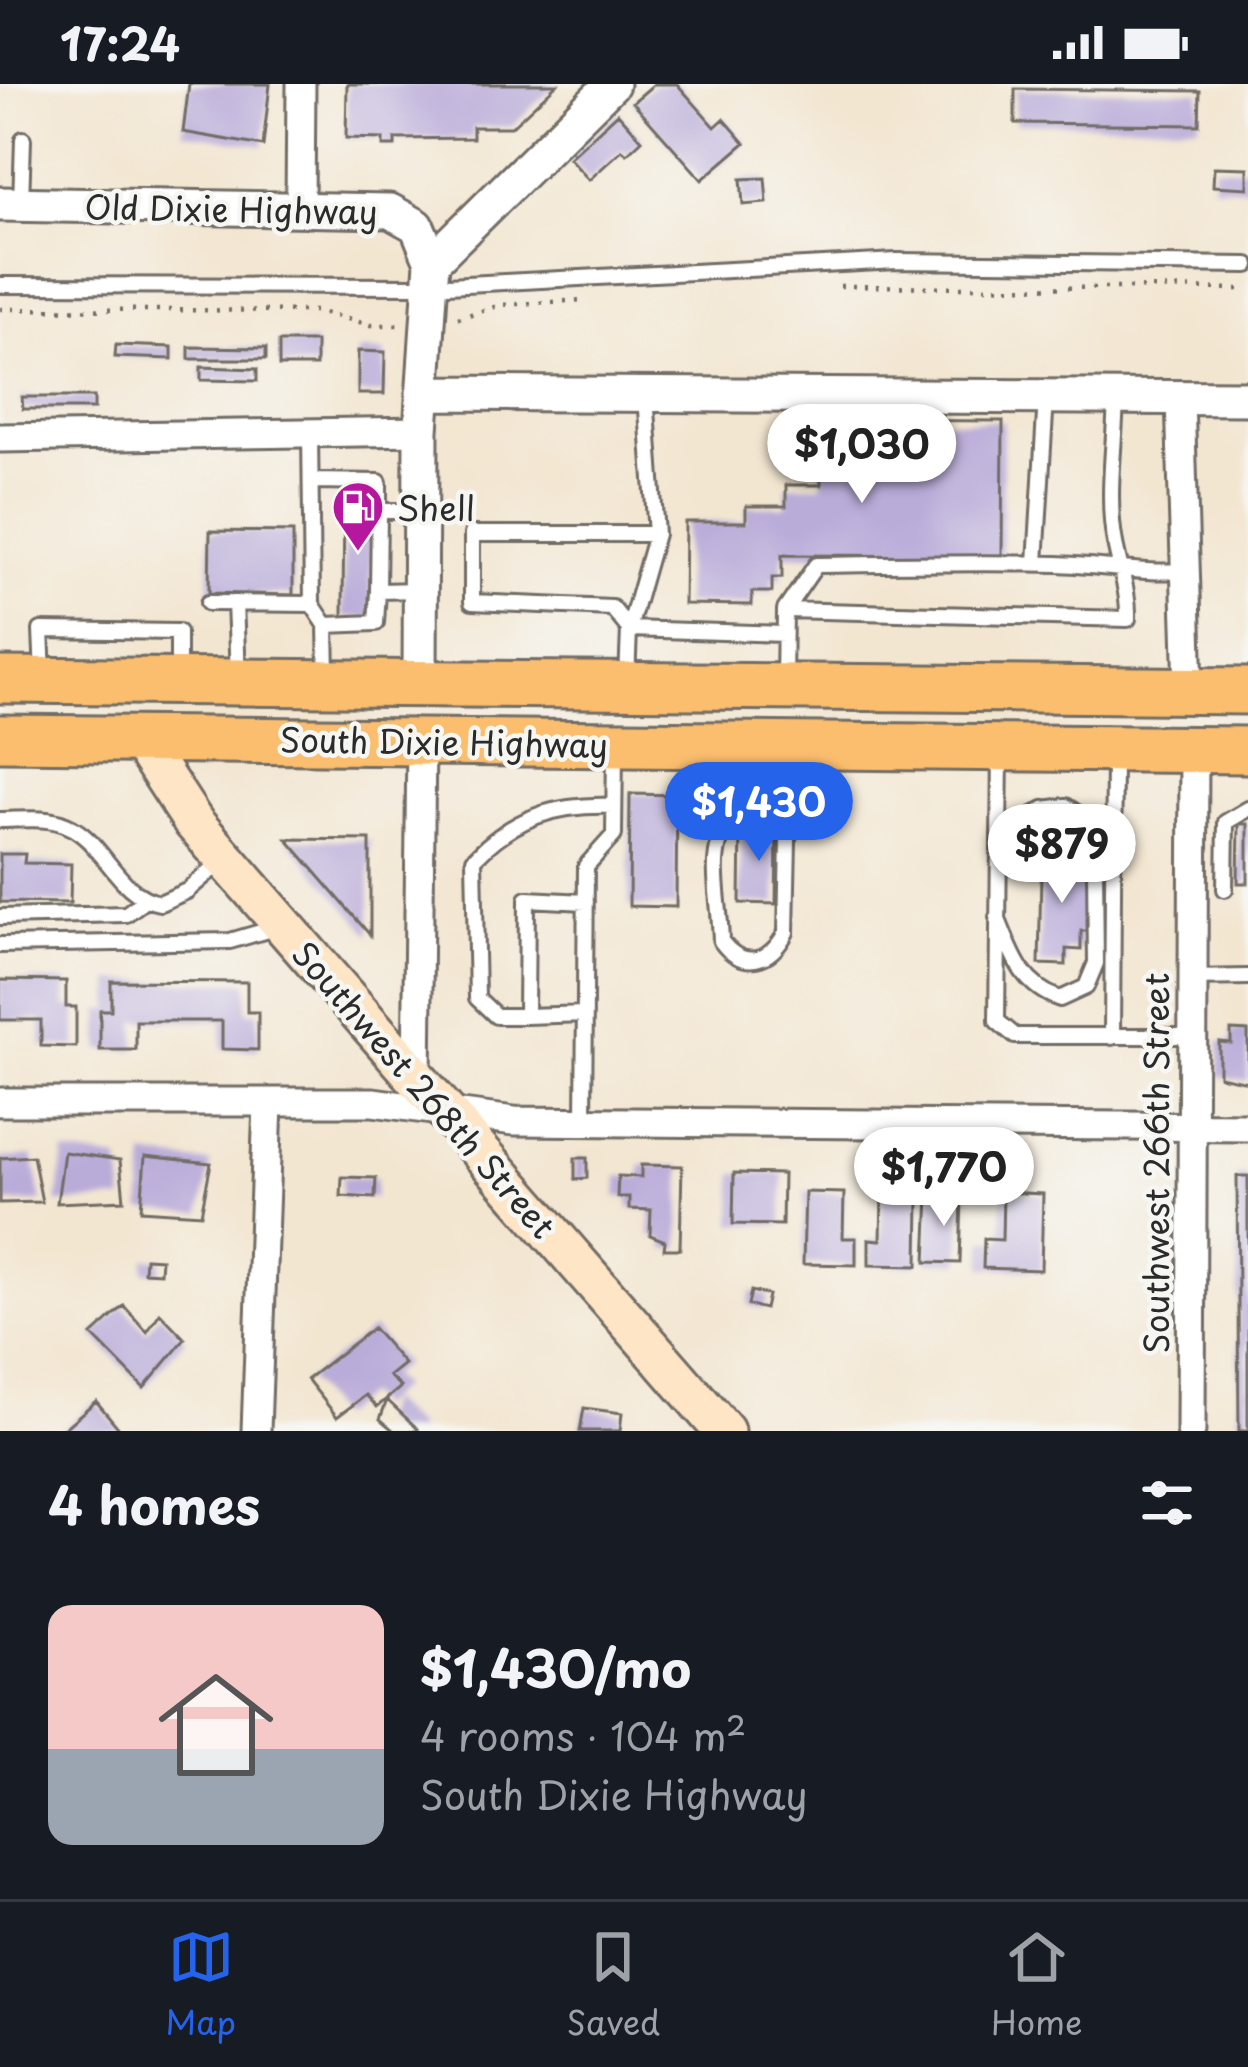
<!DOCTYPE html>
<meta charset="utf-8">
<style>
:root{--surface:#171b24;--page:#242831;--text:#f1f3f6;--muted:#9ea1a6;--line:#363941;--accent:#2563eb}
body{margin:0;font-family:"Playpen Sans",sans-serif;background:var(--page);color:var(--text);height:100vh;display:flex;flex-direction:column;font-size:45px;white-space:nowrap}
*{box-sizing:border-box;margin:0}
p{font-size:39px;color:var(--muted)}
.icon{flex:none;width:66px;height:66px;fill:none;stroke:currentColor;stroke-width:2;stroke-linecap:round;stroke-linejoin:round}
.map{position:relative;height:1347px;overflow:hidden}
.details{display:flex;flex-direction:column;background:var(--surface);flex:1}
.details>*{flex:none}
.price{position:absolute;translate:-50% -102px;padding:0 27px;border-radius:42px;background:#fff;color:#222;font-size:39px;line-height:78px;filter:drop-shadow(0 3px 6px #0008)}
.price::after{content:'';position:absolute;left:50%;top:72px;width:36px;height:27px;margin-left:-18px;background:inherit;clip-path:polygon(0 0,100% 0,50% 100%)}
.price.active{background:var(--accent);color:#fff}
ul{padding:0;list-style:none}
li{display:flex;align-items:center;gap:36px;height:300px;padding:0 48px}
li+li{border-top:3px solid var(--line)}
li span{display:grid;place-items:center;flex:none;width:336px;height:240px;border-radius:24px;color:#555}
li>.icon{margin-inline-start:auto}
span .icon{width:144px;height:144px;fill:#fffc;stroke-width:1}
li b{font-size:51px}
h2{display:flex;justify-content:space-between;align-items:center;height:144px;padding:0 48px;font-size:51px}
.status{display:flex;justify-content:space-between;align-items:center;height:84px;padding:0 60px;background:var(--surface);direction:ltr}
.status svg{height:33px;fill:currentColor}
.dock{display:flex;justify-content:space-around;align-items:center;height:168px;border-top:3px solid var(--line);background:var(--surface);font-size:33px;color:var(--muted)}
.dock a{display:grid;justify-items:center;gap:6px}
.dock .active{color:var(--accent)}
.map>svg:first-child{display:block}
.building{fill:#baacd9}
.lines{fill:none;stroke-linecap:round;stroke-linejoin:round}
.service-casing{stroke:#716c65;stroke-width:20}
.minor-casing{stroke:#716c65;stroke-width:33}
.tertiary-casing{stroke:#716c65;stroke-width:39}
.secondary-casing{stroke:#716c65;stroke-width:45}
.trunk-casing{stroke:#716c65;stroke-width:51}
.path{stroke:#716c65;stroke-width:4.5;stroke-dasharray:3 9;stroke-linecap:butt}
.service{stroke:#fff;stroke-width:14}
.minor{stroke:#fff;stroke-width:27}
.tertiary{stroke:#fff;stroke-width:33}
.secondary{stroke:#fde5c5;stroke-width:39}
.trunk{stroke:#fbbe6e;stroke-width:45}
.labels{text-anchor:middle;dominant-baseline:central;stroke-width:9;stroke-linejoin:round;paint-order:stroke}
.street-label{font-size:33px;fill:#2b2b2b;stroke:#f6f6f2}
.poi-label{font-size:33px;fill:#2b2b2b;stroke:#f6f6f2;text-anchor:start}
</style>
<div class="status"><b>17:24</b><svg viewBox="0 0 49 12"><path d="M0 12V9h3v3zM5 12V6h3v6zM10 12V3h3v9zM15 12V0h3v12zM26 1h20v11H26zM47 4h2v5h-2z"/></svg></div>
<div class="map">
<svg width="1248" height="1347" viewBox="0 0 1248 1347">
<rect width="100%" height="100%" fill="#f6f6f2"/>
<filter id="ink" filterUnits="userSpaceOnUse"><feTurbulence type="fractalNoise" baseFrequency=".00833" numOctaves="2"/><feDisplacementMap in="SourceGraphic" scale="24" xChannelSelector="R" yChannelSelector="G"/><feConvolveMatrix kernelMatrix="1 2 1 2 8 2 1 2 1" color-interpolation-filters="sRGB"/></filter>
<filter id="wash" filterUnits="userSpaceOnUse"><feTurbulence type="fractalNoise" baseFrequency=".004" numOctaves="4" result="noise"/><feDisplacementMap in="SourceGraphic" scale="48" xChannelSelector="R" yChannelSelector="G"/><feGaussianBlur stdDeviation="2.7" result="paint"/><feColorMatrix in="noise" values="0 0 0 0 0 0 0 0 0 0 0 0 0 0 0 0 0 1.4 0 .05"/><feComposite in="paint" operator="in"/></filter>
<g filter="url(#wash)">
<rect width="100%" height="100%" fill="#f3e6d1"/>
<g id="blocks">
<path class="building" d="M189,0H270L263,62L183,48Z
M347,0H557L511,43H473V54L395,55V62H383V55L346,54Z
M654,0H677L715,43L724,35L745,59L702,96L633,18Z
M1015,5L1200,7L1199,41L1015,39Z
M618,29L642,56L627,70L622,66L589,96L569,74Z
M1214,83L1248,84V104L1213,102Z
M765,94L767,119L743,121L741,95Z
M279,258H316V282H279Z
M116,261L172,263V275L115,273Z
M189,263L266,264V275H189Z
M358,267L385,268L384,310H358Z
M201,283L257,285V297L201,296Z
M22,313H94V325H23Z
M821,336L1003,337L1002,472L782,471V494H772V508H752V521L684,520L685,438H746V422H786V401H821Z
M344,405H372L371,534L343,533Z
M210,447L293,448V511L209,509Z
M630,710L677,711L676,823L629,822Z
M741,739L777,740L776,820L740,819Z
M1239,740H1248V799H1238Z
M287,755L370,756V851Z
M0,770H25L24,779L71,780L70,819L0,818Z
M1036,772L1089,773L1088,847H1081V866L1066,865V881L1039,880L1041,791H1036Z
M0,896L66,897V923H76V963L41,962V936H0Z
M111,897L247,898V928H258V966L222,965V937H136V966H100V926H111Z
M1231,946L1248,947V998L1219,992V958L1231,959Z
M64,1068L120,1076L124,1116L57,1119Z
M33,1072L42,1118L0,1119V1074Z
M145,1072L211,1079L201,1130L141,1126Z
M575,1074H587V1094L575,1095Z
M641,1081L682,1082L680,1165H664L665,1157L650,1151L651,1126L629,1125V1113H617L618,1092L641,1093Z
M734,1089L783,1090L782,1141L733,1140Z
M1237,1092H1248V1347H1239Z
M342,1093L376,1094L375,1114L341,1112Z
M805,1108L844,1109L843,1154H856V1181L803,1180Z
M1003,1108L1043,1110L1041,1186L983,1184L984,1155L1002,1156Z
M882,1109L919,1112L918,1182L869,1181V1155L881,1156Z
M929,1111L962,1113L960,1179L926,1178Z
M145,1174L161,1175L160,1189L144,1188Z
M751,1207L768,1211L765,1225L748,1221Z
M124,1222L147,1248L160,1229L185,1255L144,1304L92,1251Z
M373,1244L404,1280L389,1292L401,1303L377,1323L366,1311L337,1333L307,1295Z
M387,1316L418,1345L416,1347H394L380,1335Z
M96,1317L121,1347H61Z
M584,1324L622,1329L620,1347H580Z"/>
</g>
</g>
<g filter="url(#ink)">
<use href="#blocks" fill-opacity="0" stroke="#716c65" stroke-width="3"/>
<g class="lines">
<g class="service-casing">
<path id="service" d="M21,120L23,55
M0,201L429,202L897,177L1248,181
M1116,313C1115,359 1106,414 1115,459C1120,486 1129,508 1128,535L785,526L816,481C896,480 976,478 1057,480C1100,481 1142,490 1185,487
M310,348L312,520L326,541L327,591
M313,397L379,398V427H420
M656,450H472V518L612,524L629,545L784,550
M1036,479L1046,313
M378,507L379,427
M208,519L312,520
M235,519L238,592
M326,541L376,539L378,507L420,506
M43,592L41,546L178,548V593
M627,597L629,545L656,450L646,312
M784,599L785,526
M1000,668L997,937L1015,952H1190
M771,671L766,715C696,743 719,792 721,857C743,887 771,878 786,848L790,666
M0,736C21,736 47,732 66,741C105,757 116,811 160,819L187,807L224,775
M999,750L1044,725L1066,722L1112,752
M1225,805L1226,738L1248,725
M0,833L126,830L145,816
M997,833C1012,869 1020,901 1060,915L1086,903L1096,879L1095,785L1112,752
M0,861L230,857L278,843
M1191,894L1248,893
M585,930L526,932L527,815L586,818
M526,932H496L477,914L474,775C515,732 556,720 614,722
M1112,953L1114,670
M584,1038L586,782L614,751L615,664"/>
</g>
<g class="minor-casing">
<path id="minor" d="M300,123L301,0
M1180,314L1189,606
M0,354L421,347
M417,994L421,658
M0,1018H373L514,1037L1248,1043
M256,1347L268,1019
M1191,1347L1194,666"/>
</g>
<g class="tertiary-casing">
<path id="tertiary" d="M0,120L390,127L417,142L432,178
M423,309L1248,314
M420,600L421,347L432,178L612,0"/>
</g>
<g class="secondary-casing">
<path id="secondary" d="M138,653L194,739L724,1347"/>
</g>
<g class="trunk-casing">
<path id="trunk" d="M0,596L1248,607
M0,654L1248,666"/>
</g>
<path class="path" d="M840,202L1248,205
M0,225L315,227L371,241H399
M458,234L501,221L583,216"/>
<use href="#service" class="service"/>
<use href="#minor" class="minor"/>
<use href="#tertiary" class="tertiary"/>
<use href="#secondary" class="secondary"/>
<use href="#trunk" class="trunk"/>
</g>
</g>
<defs>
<g id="fuel-pin" transform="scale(2.7)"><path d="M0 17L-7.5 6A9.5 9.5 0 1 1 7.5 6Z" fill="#b5179e" stroke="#f6f6f2"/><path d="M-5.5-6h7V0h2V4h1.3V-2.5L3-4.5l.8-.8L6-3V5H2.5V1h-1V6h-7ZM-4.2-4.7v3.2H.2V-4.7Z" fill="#fff"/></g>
</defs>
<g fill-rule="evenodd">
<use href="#fuel-pin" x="358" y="423"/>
</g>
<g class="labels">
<g class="street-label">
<text transform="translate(231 124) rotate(1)">Old Dixie Highway</text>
<text transform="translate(444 657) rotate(1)">South Dixie Highway</text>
<text transform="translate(425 1005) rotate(49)">Southwest 268th Street</text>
<text transform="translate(1155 1079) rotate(-90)">Southwest 266th Street</text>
</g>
<g class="poi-label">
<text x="397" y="423">Shell</text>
</g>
</g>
</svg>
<b class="price" style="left:862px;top:422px">$1,030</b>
<b class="price active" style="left:759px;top:780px">$1,430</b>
<b class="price" style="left:1062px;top:822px">$879</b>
<b class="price" style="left:944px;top:1145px">$1,770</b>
</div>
<section class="details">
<h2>4 homes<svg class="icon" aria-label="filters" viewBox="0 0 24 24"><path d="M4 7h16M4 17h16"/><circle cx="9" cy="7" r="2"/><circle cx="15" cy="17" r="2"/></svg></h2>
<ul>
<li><span style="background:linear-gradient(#f6c9c9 60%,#9aa5b1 0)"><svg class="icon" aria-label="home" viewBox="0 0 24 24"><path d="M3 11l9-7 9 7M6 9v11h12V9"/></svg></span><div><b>$1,430/mo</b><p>4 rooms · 104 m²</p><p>South Dixie Highway</p></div></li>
</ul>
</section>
<nav class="dock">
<a class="active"><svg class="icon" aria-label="map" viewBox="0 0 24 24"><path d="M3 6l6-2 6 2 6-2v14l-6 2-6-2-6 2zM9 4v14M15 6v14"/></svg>Map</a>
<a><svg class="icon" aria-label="saved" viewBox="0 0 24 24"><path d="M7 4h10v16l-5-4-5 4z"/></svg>Saved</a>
<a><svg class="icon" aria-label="home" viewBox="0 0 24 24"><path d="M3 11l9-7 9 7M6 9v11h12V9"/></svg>Home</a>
</nav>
